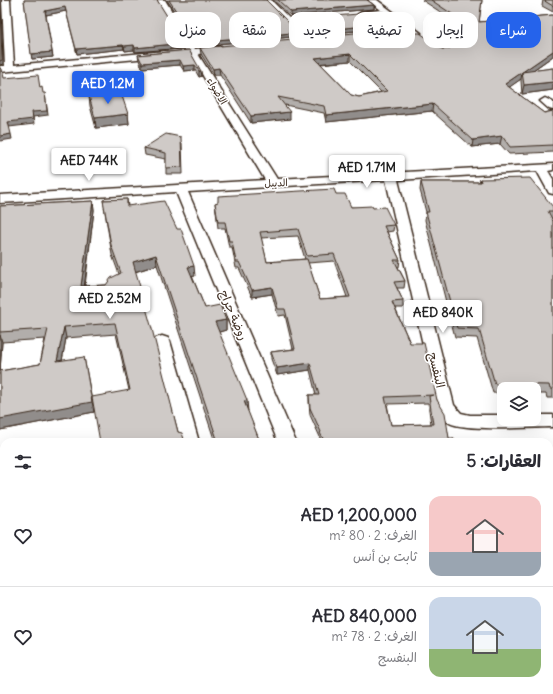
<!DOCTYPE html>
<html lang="ar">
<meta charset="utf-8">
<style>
:root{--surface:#fff;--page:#f2f2f3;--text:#2b2b33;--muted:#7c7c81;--line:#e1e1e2;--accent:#2563eb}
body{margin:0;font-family:Delius,"Playpen Sans Arabic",sans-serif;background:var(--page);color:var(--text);direction:rtl;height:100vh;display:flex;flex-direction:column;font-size:15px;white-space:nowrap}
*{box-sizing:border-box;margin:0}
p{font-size:13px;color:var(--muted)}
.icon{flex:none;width:22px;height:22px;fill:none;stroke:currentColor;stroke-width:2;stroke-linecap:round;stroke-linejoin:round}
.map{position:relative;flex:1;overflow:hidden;direction:ltr}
.panel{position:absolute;left:0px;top:438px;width:553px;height:256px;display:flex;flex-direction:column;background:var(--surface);border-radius:12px 12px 0 0;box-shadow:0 4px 16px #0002;direction:rtl}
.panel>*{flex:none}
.banner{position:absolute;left:12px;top:12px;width:529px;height:36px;direction:rtl;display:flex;gap:8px}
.tools{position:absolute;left:497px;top:382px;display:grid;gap:8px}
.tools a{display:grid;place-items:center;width:44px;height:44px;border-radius:8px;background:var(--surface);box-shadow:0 4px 16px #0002;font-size:20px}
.price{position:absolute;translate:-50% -34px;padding:0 9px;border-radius:4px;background:#fff;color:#222;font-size:13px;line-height:26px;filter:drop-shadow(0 1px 2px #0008)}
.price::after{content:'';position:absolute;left:50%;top:24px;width:12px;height:9px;margin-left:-6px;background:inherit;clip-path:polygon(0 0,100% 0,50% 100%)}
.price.selected{background:var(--accent);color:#fff}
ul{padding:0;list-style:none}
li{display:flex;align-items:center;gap:12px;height:100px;padding:0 12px}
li+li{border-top:1px solid var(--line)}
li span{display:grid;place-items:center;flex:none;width:112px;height:80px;border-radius:12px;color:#555}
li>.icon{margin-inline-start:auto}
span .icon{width:48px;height:48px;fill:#fffc;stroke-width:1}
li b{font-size:17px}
h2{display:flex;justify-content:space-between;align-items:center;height:48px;padding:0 12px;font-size:17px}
.tag{padding:0 14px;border-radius:12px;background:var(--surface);box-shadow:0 4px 16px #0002;font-size:14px;line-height:36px}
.tag.selected{background:var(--accent);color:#fff}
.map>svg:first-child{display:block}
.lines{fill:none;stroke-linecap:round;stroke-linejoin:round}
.street-casing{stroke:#3b2a1e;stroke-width:3}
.street{fill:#fff;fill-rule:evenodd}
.wall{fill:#b2aeab;stroke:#3b2a1e;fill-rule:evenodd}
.shaded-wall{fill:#918d8b;stroke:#3b2a1e}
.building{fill:#cfcac7;stroke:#3b2a1e;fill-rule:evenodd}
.labels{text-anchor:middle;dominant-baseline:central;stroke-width:3;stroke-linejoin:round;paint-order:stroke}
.far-street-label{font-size:10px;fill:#3b2a1e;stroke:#fff}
.street-label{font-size:12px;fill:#3b2a1e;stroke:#fff}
</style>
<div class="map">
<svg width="553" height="694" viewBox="0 0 553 694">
<rect width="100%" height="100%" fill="#fff"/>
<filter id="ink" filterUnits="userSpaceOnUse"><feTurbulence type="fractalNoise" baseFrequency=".025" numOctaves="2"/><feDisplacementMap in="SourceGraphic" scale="8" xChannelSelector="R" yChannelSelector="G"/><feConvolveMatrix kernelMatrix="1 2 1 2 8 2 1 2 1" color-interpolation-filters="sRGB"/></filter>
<g filter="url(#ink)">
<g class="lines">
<g class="street-casing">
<path id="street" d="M2,0H10L14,65L187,49L157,0H165L195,49L221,46L225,49L221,52L198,54L277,179L553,164V170L548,171L553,179V194L549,193L537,171L398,180L454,405L461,413L470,415H504V419H534V415H553V427C534,427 461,432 448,422C444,419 440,412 437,407L386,180L188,192L296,442H278L176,192L0,203V195L265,180L190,54L0,72V66H5Z
M263,0H271L289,18L321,16L322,18L318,20L294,22L311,38L312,40L311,42H305Z
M368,0H377L421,33L417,35L411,33L385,35V31L406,28L387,14L359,16L358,14L362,12L381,10Z
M545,98L553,102V110L549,109L540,101Z
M162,336L168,338L170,341L199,442H181L154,341L156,338Z
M4,614V634L0,635V615Z
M549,623H553V643H549Z
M385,690H410L411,694H386Z"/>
</g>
<use href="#street" class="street"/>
</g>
<path class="wall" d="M24,0H157L184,48L135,52L134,50L125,51L124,49L77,54L66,11L46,15L53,57L32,59Z
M167,0H266L293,27L299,25L297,23V19L398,23L397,27L196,46Z
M273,0H367L374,5V9L291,16Z
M422,0H482L479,22L553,15V56L532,71L553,68V90L522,94L521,81V79L509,87L544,113L553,111V152L509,154L500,144L472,147L432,111L326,122L324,113L285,105L290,119L251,123L220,75H214L201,54L200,48L413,33L442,49H449L433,37L434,31L451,30V25L459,24ZM350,61L381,92L359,97L351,95L321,64Z
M543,0H553V12L542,6Z
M189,50L202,76L199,77L195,70L184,71L180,65L142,68L139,60L138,55Z
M89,96L128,114L129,124L96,128L90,106Z
M182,143L183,174H166V159L145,155L144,148Z
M480,179L553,207V219H552L553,221V398H547L546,394H534V389H504V394L493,393L477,338L455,337L425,220L426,212L420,190L421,182H479Z
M336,194L351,207L373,208L394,225L393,231L387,232L400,260L399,267H398L405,281L404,288H397L403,301V308H395L410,343L437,400L449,438L455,442H320L319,440L320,437L310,415L309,402V395H316L310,370L277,375L271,359V352L293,349L285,315L278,316L272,294L252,297L239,268H236L232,247H229L225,228H218L215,203ZM298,236L305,259L267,262L261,238ZM334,261L347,297L320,299L308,263ZM428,403L431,424L391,425L387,404Z
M127,199L128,206L195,276H192L205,308L226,320V330L219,332L247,410L260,442H215L157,265L135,272L178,432L185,442L129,390L116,334L66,338L62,361L94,412L0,430V371L40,364L45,339L2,342L0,371V206L93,201L94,210L85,286L106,285L119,274L112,255L103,200Z
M463,690H549L553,694H464Z"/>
<path class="shaded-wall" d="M0,0H1L3,64L0,65Z
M374,5V9L291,16V12Z
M65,7L66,11L46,15L45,11Z
M398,23L397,27L196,46V42Z
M184,43V48L135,52V48Z
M123,45L124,49L77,54L76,49Z
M134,45V50L125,51L124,46Z
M553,51V56L523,77L522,72L521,79L504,91L505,84Z
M52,52L53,57L32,59L31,54Z
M350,54V61L315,64V58Z
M180,60V65L142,68V63Z
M195,65V70L184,71L183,66Z
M219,68L220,75H214L213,69Z
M199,71H201L202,76L199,77Z
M553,82V90L522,94L524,85Z
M45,93L48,115L33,117L34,124L9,127L8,122L32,112Z
M433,104L432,111L326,122V115Z
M290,112V119L251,123V116Z
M128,114L129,124L96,128L95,118Z
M11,134L12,139L0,141V136Z
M502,136L500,144L472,147L473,140Z
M93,201L94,210L83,296L81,286Z
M156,255L157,265L134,272L133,262Z
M194,266L195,276L189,277L188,267Z
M272,287V294L252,297V290Z
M226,320V330L216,333L215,322Z
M64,327L66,338L60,372L57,361Z
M0,335L2,342L0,371Z
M84,357L94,412L0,430V419Z
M310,363V370L277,375V368Z
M247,400L248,411L244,401Z
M0,579H4V593L0,594Z"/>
<path class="building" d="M24,0H157L184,43L135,48L134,45L124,46L123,45L76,49L65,7L45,11L52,52L31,54Z
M169,0H266L293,27L302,24L297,19L383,12L398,23L196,42Z
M278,0H367L374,5L291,12Z
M431,0H482L479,22L553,15V51L505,84L544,113L553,111V145L510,147L502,136L473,140L433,104L326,115L324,106L278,97L290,112L251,116L219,68L213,69L200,48L406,28L413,33H420L442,49H449L451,46L450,43L434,31L457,29L451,25L467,24ZM350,54L387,91L359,97L351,95L315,58Z
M543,0H553V6Z
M0,2L2,60L0,61Z
M189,50L201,71H199L195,65L183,66L180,60L142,63L138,55Z
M0,68L2,69L4,78L38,75L40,88L42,87L43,93H45L47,111L32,112L33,119L8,122L11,134L0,136Z
M553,68V82L524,85L522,72Z
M121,93L128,114L95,118L89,96Z
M166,134L181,137L182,167L166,168V153L144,148Z
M530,178L553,207V211H548L553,221V389H550L549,385L495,384L479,329L457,328L426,212H429L421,182H481L480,179Z
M334,189L336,194H345L351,207L372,206L373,208L385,207L394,225L384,226L400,260H394L405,281L394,282L403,301L392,302L410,343H424L437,400L445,413L449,438H454L455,442H325L320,433L321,432L310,408L309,395H319L310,363L277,368L271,352L295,349L285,309H278L272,287L252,290L239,262H236L232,241H229L225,222H218L215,203L218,202V196ZM298,229L307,256L334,254L350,297L320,299L307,259L267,262L260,232ZM434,395L429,396L433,424L391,425L385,397Z
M127,199V206L164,201L177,229H181L194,266L188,267L205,308L220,305L226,320L215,322L247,400L244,401L260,442H218L156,255L133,262L152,329L178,432L182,433L185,442H100L92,397L130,390L115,323L64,327L57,361L84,357L92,402L0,419V371L40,364L48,329L0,332V206L93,201L81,286L106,285L111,278L121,273L111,245L103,200Z
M0,517L4,518V579H0Z
M0,649H4V690H121L122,694H0Z
M549,652H553V694H470L469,690H549Z
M207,690H357L358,692L373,691L374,694H207Z"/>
</g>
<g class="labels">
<g class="far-street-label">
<text transform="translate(217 91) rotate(59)">الاضواء</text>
<text transform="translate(276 183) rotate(-3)">الديبل</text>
</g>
<g class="street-label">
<text transform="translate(234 315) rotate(67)">روضة جراح</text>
<text transform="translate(437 370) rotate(77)">البنفسج</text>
</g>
</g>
</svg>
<div class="tools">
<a><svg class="icon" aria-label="layers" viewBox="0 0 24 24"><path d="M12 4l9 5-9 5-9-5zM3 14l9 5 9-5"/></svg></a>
</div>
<b class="price selected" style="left:108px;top:105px">AED 1.2M</b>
<b class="price" style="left:89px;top:182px">AED 744K</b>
<b class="price" style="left:367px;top:189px">AED 1.71M</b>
<b class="price" style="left:110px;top:320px">AED 2.52M</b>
<b class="price" style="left:443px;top:334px">AED 840K</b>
<div class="banner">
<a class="tag selected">شراء</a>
<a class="tag">إيجار</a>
<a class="tag">تصفية</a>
<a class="tag">جديد</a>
<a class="tag">شقة</a>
<a class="tag">منزل</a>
</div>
<section class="panel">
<h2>العقارات: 5<svg class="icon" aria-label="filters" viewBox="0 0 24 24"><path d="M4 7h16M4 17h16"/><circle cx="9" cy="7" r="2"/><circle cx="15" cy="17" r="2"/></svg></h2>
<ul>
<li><span style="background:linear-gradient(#f6c9c9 70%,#9aa5b1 0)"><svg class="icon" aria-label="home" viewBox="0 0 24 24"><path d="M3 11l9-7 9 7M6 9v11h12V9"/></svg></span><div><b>AED 1,200,000</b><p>الغرف: 2 · 80 m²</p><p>ثابت بن أنس</p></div><svg class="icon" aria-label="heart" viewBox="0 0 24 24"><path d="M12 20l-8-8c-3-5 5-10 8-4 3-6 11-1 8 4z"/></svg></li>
<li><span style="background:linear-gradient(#c9d6e8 65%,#8fb573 0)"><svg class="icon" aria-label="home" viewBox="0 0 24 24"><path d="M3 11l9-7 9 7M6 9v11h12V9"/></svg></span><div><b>AED 840,000</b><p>الغرف: 2 · 78 m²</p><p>البنفسج</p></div><svg class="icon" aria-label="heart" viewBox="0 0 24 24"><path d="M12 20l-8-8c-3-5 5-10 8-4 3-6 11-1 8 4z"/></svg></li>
</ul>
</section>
</div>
